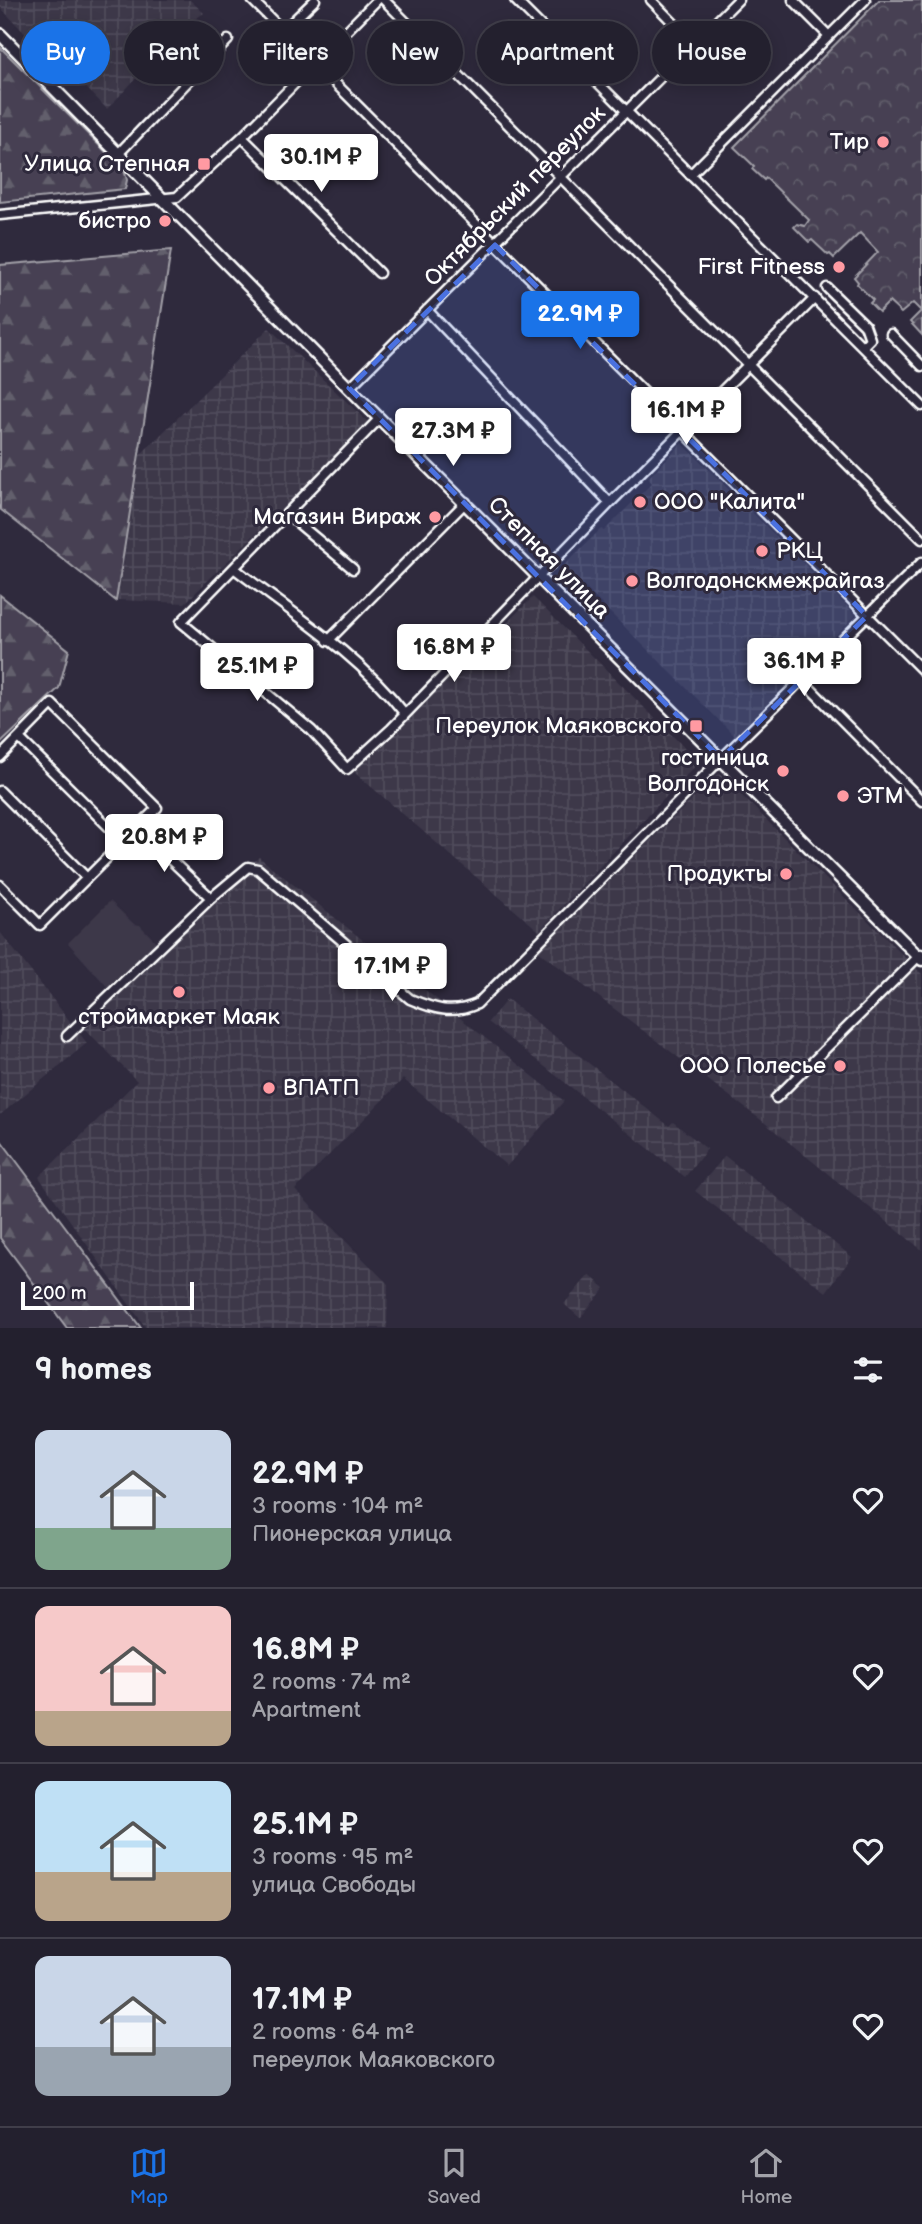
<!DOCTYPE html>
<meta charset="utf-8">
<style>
:root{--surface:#23202e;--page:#2f2d3a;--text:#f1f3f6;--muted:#a3a3aa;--line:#403e4a;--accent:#1a73e8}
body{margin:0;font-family:"Balsamiq Sans",sans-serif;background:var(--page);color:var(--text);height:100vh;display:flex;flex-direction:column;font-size:26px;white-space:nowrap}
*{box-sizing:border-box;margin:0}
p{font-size:23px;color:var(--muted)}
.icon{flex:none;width:38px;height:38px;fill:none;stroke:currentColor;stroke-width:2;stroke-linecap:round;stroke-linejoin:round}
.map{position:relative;height:1328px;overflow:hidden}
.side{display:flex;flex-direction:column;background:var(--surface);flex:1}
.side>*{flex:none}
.hud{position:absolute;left:21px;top:21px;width:880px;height:63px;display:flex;gap:14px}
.scale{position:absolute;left:21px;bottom:18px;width:173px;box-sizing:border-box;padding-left:7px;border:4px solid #fff;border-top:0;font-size:19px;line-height:24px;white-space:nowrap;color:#fff;-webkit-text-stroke:5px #2f2a3d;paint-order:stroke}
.price{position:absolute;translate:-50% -60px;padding:0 16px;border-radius:7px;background:#fff;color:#222;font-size:23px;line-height:46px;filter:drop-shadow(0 2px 4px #0008)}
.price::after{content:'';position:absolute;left:50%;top:42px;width:21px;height:16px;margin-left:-10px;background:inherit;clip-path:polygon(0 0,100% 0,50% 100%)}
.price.current{background:var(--accent);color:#fff}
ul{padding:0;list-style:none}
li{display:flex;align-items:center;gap:21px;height:175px;padding:0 35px}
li+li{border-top:2px solid var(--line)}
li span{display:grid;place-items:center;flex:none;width:196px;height:140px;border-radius:14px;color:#555}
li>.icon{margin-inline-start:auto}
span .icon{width:84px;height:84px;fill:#fffc;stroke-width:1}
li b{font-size:30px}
h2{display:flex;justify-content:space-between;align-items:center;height:84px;padding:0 35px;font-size:30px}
.pill{padding:0 24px;border-radius:32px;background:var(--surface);box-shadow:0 4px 18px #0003,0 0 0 2px var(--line);font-size:24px;line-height:63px}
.pill.current{background:var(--accent);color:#fff}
.menu{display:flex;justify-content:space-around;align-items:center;height:98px;border-top:2px solid var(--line);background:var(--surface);font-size:19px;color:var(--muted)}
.menu a{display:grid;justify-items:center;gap:4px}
.menu .current{color:var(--accent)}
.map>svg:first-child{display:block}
.built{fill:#3c3749}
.industrial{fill:url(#industrial-grid)}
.forest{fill:url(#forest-firs);stroke:#a2a0a8;stroke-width:2}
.park{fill:url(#park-crowns);stroke:#a2a0a8;stroke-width:2}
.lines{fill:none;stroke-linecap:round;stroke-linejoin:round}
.minor-casing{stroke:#fff;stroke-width:13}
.major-casing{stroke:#fff;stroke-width:15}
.minor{stroke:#2f2a3d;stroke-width:8}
.major{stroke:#2f2a3d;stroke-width:10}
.marked{fill:#4a71e0;fill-opacity:0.2;stroke:#4a71e0;stroke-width:5;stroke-dasharray:14 9;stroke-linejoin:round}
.poi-dot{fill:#ff9aa2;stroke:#2f2a3d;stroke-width:2.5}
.labels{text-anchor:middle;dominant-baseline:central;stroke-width:6;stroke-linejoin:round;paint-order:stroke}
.poi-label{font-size:23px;fill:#fff;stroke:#2f2a3d;text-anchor:end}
.street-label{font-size:23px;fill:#fff;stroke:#2f2a3d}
</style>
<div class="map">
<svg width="922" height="1328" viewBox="0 0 922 1328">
<defs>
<pattern id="industrial-grid" width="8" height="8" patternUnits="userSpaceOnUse" patternTransform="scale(1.75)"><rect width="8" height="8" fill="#3c3749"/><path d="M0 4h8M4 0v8" fill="none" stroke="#504b5b"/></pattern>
<pattern id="forest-firs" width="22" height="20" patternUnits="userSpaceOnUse" patternTransform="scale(1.75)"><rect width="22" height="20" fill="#464152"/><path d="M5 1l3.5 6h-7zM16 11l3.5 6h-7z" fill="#625e6c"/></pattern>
<pattern id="park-crowns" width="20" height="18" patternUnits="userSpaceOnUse" patternTransform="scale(1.75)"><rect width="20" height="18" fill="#464152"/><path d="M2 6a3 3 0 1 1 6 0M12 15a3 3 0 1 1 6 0" fill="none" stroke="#625e6c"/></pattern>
</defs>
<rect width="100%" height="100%" fill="#2f2a3d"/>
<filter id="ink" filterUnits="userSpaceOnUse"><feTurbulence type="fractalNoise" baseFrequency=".0143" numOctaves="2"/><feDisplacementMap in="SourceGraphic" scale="14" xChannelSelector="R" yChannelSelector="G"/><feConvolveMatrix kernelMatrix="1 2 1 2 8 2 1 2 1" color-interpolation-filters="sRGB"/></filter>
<g filter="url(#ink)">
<path class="built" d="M110,901L134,924L140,925L159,945L111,991L68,943Z"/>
<path class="industrial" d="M0,0H190L204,13L188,24L107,109L59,60L54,64L0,7Z
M269,328L369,423L185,603L118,600L140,455Z
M682,443L856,615L735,736L563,566L601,529L604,531L652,483L648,478Z
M533,597L699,762L539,931L354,772Z
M719,773L922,974V1250L765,1123L538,951Z
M259,857L564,1101L507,1166L403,1079L295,1190L388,1284L387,1328H146L39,1177L137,1081L83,1027Z
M0,932L87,1043L0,1115Z
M507,999L669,1126L673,1122L707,1149L685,1177L488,1022Z
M725,1156L852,1257L826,1292L695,1191Z
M589,1275L605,1288L580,1318L564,1304Z"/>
<path class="forest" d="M0,47L124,170L127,180L125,189L0,202Z
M171,250L116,601L0,509V265Z
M0,595L69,650L59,688L0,744Z
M0,1139L141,1328H67L0,1238Z"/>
<path class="park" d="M879,0H922V335L910,322L921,311L913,303L901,313L889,302L879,312L870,303L873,300L857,284L858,282L854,277L878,252L860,233L834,258L830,254L828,255L812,240L809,242L794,227L797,224L805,226L809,220L766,178L764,180L752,169L754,166L734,147Z"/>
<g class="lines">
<g class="minor-casing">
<path id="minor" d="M252,0L922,670
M384,0L922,539
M515,0L922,406
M651,0L694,44
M793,0L829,36
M283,31L315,0
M242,137L379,273
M118,154L228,40
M690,175L865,0
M0,215L177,197L242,137L377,0
M827,288L865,325L870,339L863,346
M427,310L610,503
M891,334L922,366
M349,388L738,0
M380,418L181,622L311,730L347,769L391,729L610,503L815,298
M287,514L353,569
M235,569C293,613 360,656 405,714
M328,641L466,502
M802,680L922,801
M19,738L123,841
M0,757L52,704L157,808L40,925L0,885
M0,791L87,878
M137,828L211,898
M67,1036L211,898L248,867L258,869L410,999C434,1009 452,1015 477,1004L721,759L922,562
M776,1098L921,954"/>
</g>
<g class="major-casing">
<path id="major" d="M0,34L349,388L922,960"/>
</g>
<use href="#minor" class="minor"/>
<use href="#major" class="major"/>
</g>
</g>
<path class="marked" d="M495,245L867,616L721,759L349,388Z"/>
<g class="poi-dot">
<circle cx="883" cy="142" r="7"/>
<rect x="197" y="157" width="14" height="14" rx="3.5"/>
<circle cx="165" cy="221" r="7"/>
<circle cx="839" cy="267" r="7"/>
<circle cx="640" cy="502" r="7"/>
<circle cx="435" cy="517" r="7"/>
<circle cx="762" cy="551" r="7"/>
<circle cx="632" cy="581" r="7"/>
<rect x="689" y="719" width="14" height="14" rx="3.5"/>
<circle cx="783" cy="771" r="7"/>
<circle cx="843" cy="796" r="7"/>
<circle cx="786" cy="874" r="7"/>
<circle cx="179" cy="992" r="7"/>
<circle cx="840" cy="1066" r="7"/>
<circle cx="269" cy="1088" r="7"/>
</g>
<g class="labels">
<g class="poi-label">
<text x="869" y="142">Тир</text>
<text x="190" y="164">Улица Степная</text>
<text x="151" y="221">бистро</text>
<text x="825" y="267">First Fitness</text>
<text x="654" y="502" text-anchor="start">ООО "Калита"</text>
<text x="421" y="517">Магазин Вираж</text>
<text x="776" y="551" text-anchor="start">РКЦ</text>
<text x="646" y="581" text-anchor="start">Волгодонскмежрайгаз</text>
<text x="682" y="726">Переулок Маяковского</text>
<text x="769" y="758">гостиница<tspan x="769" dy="26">Волгодонск</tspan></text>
<text x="857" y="796" text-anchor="start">ЭТМ</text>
<text x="772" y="874">Продукты</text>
<text x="179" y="1017" text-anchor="middle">строймаркет Маяк</text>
<text x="826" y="1066">ООО Полесье</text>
<text x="283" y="1088" text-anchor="start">ВПАТП</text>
</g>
<g class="street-label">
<text transform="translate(515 196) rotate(-45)">Октябрьский переулок</text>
<text transform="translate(549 558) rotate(45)">Степная улица</text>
</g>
</g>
</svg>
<div class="scale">200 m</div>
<b class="price" style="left:321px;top:194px">30.1M ₽</b>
<b class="price current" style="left:580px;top:351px">22.9M ₽</b>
<b class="price" style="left:686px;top:447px">16.1M ₽</b>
<b class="price" style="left:453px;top:468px">27.3M ₽</b>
<b class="price" style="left:454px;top:684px">16.8M ₽</b>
<b class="price" style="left:804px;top:698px">36.1M ₽</b>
<b class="price" style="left:257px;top:703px">25.1M ₽</b>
<b class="price" style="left:164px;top:874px">20.8M ₽</b>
<b class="price" style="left:392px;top:1003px">17.1M ₽</b>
<div class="hud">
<a class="pill current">Buy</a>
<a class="pill">Rent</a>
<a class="pill">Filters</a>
<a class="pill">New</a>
<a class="pill">Apartment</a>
<a class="pill">House</a>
</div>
</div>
<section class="side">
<h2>9 homes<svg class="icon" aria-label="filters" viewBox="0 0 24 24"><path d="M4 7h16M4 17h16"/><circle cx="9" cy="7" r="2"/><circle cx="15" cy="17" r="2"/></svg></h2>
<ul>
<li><span style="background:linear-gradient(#c9d6e8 70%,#7fa58c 0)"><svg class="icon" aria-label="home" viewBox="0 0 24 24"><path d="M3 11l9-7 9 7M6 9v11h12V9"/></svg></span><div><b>22.9M ₽</b><p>3 rooms · 104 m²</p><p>Пионерская улица</p></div><svg class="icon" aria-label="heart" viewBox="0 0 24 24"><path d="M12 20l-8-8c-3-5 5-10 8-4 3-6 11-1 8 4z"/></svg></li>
<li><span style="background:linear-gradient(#f6c9c9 75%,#b9a48a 0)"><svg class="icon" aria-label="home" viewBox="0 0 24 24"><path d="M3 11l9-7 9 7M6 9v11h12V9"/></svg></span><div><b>16.8M ₽</b><p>2 rooms · 74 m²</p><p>Apartment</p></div><svg class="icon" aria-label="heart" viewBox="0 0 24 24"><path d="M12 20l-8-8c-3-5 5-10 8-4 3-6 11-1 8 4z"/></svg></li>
<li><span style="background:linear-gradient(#bfe0f5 65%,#b9a48a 0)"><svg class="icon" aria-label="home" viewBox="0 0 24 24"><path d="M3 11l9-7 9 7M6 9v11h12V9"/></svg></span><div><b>25.1M ₽</b><p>3 rooms · 95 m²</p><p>улица Свободы</p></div><svg class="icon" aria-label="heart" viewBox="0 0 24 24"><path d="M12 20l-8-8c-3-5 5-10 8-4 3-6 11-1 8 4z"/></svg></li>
<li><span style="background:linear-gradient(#c9d6e8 65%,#9aa5b1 0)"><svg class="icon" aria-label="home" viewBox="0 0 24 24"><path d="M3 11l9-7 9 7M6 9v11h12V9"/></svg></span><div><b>17.1M ₽</b><p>2 rooms · 64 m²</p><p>переулок Маяковского</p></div><svg class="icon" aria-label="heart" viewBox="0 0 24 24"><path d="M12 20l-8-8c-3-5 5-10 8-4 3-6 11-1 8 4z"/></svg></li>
</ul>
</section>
<nav class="menu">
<a class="current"><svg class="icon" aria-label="map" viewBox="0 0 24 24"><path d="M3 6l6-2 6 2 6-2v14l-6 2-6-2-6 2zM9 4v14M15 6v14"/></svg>Map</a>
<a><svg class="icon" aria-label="saved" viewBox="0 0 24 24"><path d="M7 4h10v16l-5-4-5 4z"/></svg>Saved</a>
<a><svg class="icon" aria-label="home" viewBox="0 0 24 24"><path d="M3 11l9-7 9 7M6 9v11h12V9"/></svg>Home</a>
</nav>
